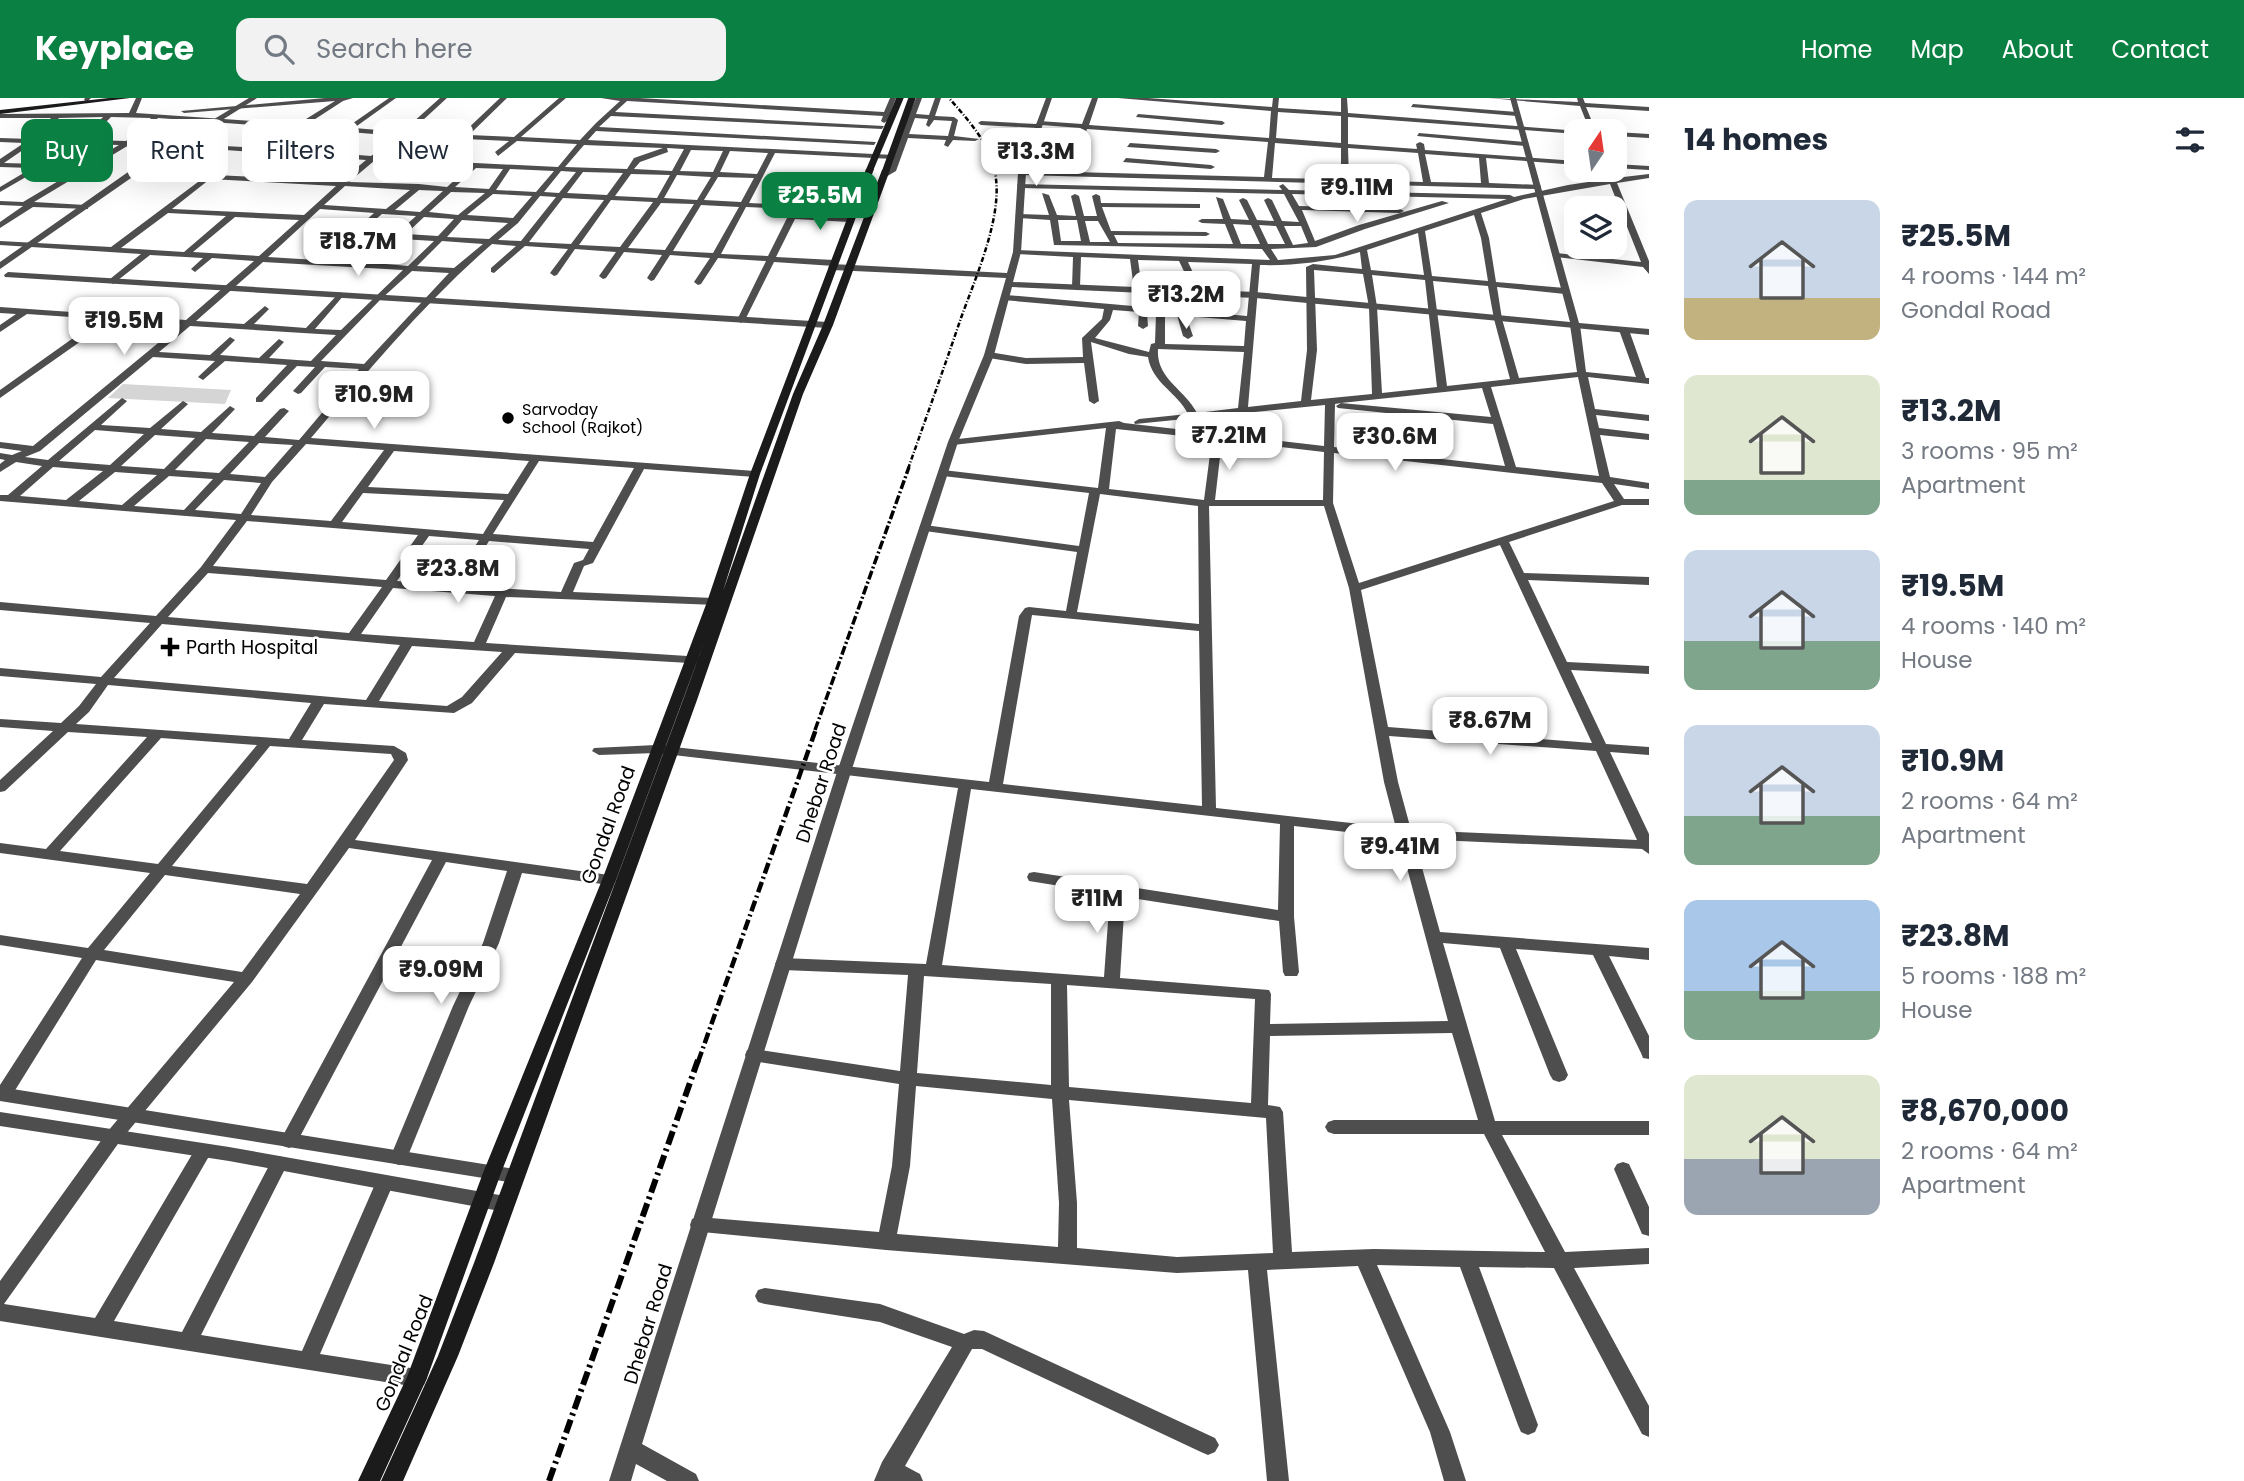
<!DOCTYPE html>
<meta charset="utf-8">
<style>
:root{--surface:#fff;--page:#f2f2f3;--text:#1f2937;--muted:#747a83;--accent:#0b8043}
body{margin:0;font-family:Poppins,sans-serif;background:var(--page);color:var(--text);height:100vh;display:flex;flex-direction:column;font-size:26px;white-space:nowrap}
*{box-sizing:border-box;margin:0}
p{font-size:23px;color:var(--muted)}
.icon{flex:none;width:38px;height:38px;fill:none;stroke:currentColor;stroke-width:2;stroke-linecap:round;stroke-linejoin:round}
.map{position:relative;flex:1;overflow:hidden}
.details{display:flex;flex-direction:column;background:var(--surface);width:595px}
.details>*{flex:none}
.top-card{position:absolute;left:21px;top:21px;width:665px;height:63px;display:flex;gap:14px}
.needle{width:46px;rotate:13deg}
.controls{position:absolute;left:1564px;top:21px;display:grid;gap:14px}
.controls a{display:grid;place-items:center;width:63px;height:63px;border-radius:14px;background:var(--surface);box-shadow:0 7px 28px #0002;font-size:35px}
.price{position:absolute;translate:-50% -60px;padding:0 16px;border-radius:14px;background:#fff;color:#222;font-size:23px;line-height:46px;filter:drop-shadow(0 2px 4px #0008)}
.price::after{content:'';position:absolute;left:50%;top:42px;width:21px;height:16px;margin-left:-10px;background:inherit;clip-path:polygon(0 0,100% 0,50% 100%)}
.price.selected{background:var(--accent);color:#fff}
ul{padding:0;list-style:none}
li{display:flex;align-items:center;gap:21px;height:175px;padding:0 35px}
li span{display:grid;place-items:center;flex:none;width:196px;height:140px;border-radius:14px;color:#555}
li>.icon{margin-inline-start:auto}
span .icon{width:84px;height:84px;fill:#fffc;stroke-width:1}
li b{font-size:30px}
h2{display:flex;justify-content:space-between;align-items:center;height:84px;padding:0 35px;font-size:30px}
.tag{padding:0 24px;border-radius:14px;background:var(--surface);box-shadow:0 7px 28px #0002;font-size:24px;line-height:63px}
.tag.selected{background:var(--accent);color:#fff}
header{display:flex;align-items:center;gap:42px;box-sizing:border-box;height:98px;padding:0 35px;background:var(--accent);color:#fff}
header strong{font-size:33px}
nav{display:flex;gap:38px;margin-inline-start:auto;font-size:24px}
.search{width:490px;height:63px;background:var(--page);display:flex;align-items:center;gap:18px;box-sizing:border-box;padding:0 24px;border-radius:14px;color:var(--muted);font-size:26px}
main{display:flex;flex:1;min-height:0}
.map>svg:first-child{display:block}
.green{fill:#d5d5d5}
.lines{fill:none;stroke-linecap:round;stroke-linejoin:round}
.minor{fill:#4e4e4e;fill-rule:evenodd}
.tertiary{fill:#4e4e4e;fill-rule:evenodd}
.secondary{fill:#1b1b1b;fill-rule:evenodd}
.rail-far3{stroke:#000;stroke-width:2.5;stroke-dasharray:5 2 1 2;stroke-linecap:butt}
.rail-far2{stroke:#000;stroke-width:3.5;stroke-dasharray:9 2.5 2 2.5;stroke-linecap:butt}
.rail-far1{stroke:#000;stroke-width:4.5;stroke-dasharray:11 3.5 2 3.5;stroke-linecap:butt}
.rail{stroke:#000;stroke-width:6;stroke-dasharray:14 4.5 2.5 4.5;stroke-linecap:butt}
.secondary-bridge{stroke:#1b1b1b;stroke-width:7}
.poi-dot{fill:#000;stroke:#fff;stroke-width:2.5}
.labels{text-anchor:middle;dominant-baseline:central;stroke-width:5;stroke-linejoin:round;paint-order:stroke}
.far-poi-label{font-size:16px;fill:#000;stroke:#fff;text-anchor:start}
.poi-label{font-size:19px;fill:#000;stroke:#fff;text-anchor:start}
.street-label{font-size:19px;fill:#000;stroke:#fff}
</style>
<header>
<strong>Keyplace</strong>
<div class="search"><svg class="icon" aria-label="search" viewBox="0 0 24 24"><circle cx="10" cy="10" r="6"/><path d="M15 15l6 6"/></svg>Search here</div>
<nav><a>Home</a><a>Map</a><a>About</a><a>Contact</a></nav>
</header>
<main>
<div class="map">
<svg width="1649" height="1383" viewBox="0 0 1649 1383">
<rect width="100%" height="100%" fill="#fff"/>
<path class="green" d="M123,286L231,292L225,306L108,300Z"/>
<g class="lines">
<path class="minor" d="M85,0H91L87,4L84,2Z
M136,0H142L136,15L298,26L335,3L184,15L181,13L325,0H353L343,3L306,27L346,30L389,0H396L354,30L402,34L440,0H447L410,34L461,37L500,0H507L469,37L514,39L559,0H566L521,39L580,42L596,25L620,3L601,0H639L884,14L890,0H896L887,23L884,25L881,23L883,18L627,3L615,14L884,28L882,31L611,18L599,29L876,44L874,47L596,33L588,42L894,57L900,38L916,0H922L916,16L929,17L935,0H941L935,18L954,19L958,22L954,38L979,41L975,43L953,42L948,49L944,47L946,42L908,40L896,73L884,80L880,78L889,72L893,61L775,55L749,105L770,106L774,108L770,110L746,109L721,156L768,158L795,104L802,106L797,116L850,120L854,122L850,124L795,121L776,159L834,162L838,165L834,168L774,164L745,222L741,225L737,222L766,163L718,160L701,186L698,187L694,184L710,160L670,157L654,182L651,183L647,180L662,157L624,154L606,180L603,181L599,178L616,154L575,151L557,177L554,178L550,175L568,151L525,148L494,175L491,174V170L516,148L492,146C425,204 368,273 311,340L755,373L760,376L755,379L644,371L593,465L584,468L573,494L713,500L719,504L717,507L506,499L486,545L703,559L709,563L707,566L515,555L472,605L454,615L324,606L302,642L394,648L406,655L408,662L355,742L609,777L616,782L609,787L522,775L499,845L469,908L405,1065L399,1067L393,1065L390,1060L453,908L483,845L507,773L446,764L295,1048L289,1050L283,1048L280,1043L432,762L349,750L252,884L120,1043L4,1206L95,1220L197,1048L203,1046L209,1048L212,1053L114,1223L182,1234L273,1060L279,1058L285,1060L288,1065L201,1237L302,1253L376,1084L379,1079L385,1077L391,1079L394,1084L320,1256L417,1271L424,1273L427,1280L424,1287L417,1289L0,1223V1183L108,1033L234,884L96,862L9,1002L0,1003V987L82,860L0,847V837L88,850L150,775L0,755V745L46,751L147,639L68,634L5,693L0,694V682L53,633L0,629V621L61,625L79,608L96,586L0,578V570L101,579L150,525L0,512V504L156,518L201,469L236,422L0,403V397H8L42,368L16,364L0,374V366L5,362L0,361V355L12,357L22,353L0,350V344L33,348L180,227L111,222L0,300V292L100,221L27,216L0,234V227L16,216L0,215V209L186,222L254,163L212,160L195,174L191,171L203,160L150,157L113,186L109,183L110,181L141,156L0,147V143L111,149L202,81L134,77L130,75L134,73L164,74L203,50L129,47L34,104L85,107H88V111L33,109L0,130V124L23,108L0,107V103L23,104L119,47L83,46L0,94V89L32,70L0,69V61L24,45L0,44V40L30,41L51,20H0V16L129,15ZM103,19L80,42L38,41L59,20ZM111,19L151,20L126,43L88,42ZM158,20L292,30L259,50L134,43ZM915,20L928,21L926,27L929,29L934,22L952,23L948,38L909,36ZM300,31L341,34L312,54L268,51ZM349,34L398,38L371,58L320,54ZM406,38L456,41L427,62L379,59ZM465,41L509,43L495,54L498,58L517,43L577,46L558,69L435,63ZM33,45L73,46L39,66L4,65ZM584,47L663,50L634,60L627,71L565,69ZM667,50L684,51L672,73L634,71L640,64L668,54ZM212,51L366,62L341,83L174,75ZM691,52L723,53L713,74L680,73ZM730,53L768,55L757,76L720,74ZM374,63L468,70L447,89L419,86L349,84ZM476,70L503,71L489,91L455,89ZM510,71L554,73L536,94L496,92ZM561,73L576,74L559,95L544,94ZM583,74L623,75L607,97L567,95ZM631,76L670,77L657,100L615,98ZM677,77L711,79L697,102L664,100ZM718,79L754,80L741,104L704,102ZM210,81L336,88L304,117L172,111ZM345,88L410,92L386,111L324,107ZM419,92L443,93L420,114L395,112ZM451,94L485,95L458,117L429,114ZM493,96L532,98L513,120L467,117ZM540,98L556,99L521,143L498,142L518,125ZM563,100L604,102L571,146L529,144ZM611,102L653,104L620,149L579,147ZM661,105L694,106L665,152L628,150ZM701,107L739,109L713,155L673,153ZM320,111L374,115L353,134L352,136L356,138L382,116L416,118L383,148L326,144L335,134L331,132L316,146L320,148L378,153L365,165L268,159ZM168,115L226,118L184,154L121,150ZM235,119L299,122L259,158L193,154ZM424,119L454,121L438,138L406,136ZM462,122L508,125L489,141L447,139ZM401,141L434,143L408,168L374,165ZM442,143L483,146L454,170L417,168ZM263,164L403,172L341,232L315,231L344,197L340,194L306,230L254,226L269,211L265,208L244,226L196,223ZM412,173L449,175L364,266L321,263L380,202ZM190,228L336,237L311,263L269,260L284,244L279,241L259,260L220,257L235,242L230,239L210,257L159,254ZM153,259L215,263L198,279L203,282L225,263L287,267L256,300V304H262L297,268L315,269L293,293L298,296L301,295L325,269L359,271L299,342L265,339L289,313L284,310L280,311L254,338L212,335L235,311L230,308L201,334L161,331L186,308L188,306L183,303L150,330L101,327L125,305L127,303L122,300L48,362L25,359L40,353ZM95,332L144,336L110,367L59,363ZM155,337L195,340L164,371L121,368ZM206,341L249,344L219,375L175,372ZM259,345L293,347L265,379L230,376ZM306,346L384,352L331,423L251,417L272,384ZM394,353L529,363L508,396L368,389ZM539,363L634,370L593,444L493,436ZM53,369L103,373L66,402L20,398ZM115,374L157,377L122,407L79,403ZM169,378L213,381L184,412L134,408ZM224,382L261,385L241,416L195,412ZM363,395L504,402L483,436L342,424ZM247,423L418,437L386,482L213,468ZM429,438L479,442L450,487L397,483ZM489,443L589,451L583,462L574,465L561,494L461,488ZM208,475L382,489L349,535L168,519ZM393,490L495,498L474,544L361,536ZM162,526L400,547L366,602L114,580ZM412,548L502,554L462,599L447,608L379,603ZM108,587L311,605L289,641L76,626L89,614ZM161,640L257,647L158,766L60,753ZM270,648L391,656L394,662L307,786L172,768ZM165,777L300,796L242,874L104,852Z
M1092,0H1098L1089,27L1269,40L1271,13L1118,0H1148L1272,9L1273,0H1279L1278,10L1341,14V0H1347L1348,15L1580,33H1577V36L1348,19V46L1417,51L1416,46L1420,44L1424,46L1425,52L1577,63V67L1486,60L1489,85L1540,87L1541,89L1537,91L1022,77H1019V73L1064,74L1081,30L1041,27L1038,30L981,27L978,25L981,23L1036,26L1039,23L1082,26ZM1278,14L1341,18V45L1276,40ZM1087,31L1268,44L1264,79L1072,74ZM1275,45L1341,50V81L1272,80ZM1348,50L1418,55L1423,84L1349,82ZM1425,56L1479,60L1481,85L1431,84Z
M1488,0L1578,4L1577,0H1583L1585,5L1649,9V13L1586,9L1596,33H1590L1580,8Z
M1413,6L1517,14L1520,16L1517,18L1411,9Z
M1138,16L1222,23L1225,25L1222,27L1136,19Z
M1615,34L1649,36V40L1615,38Z
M1419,35L1525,44L1529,46L1525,48L1417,38Z
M1130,45L1216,51L1220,53L1216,55L1127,49Z
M1126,60L1211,67L1215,69L1211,71L1123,64Z
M1615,66L1649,68V72L1615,70Z
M1605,72H1611L1615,80L1649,76V80L1617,85L1649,163V176L1643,169L1556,159L1552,157L1556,155L1641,164L1610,86L1524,101L1481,115L1489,140L1496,184L1565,190L1569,193L1565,196L1497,189L1502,221L1519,280L1577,274L1570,227L1575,224L1580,227L1586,274L1636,279L1619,232L1624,229L1629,232L1646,280H1649V286L1588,279L1595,311L1649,317V323L1596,317L1599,330L1649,336V342L1600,337L1610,379L1649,385V391L1614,386L1624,401H1649V407H1622L1509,444L1524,475L1649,479V487L1528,482L1567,564L1649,568V576L1571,572L1606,646L1649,649V657L1610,654L1649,736V756L1642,751L1414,741L1440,834L1649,850V862L1609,858L1649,938V961L1643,960L1641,955L1593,857L1516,851L1568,977L1565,982L1559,984L1553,982L1550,977L1500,850L1443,845L1495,1023H1649V1037H1502L1565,1154L1649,1150V1166L1574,1170L1649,1308V1339L1642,1336L1554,1170L1479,1169L1538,1327L1535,1334L1528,1337L1521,1334L1518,1327L1460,1169L1377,1167L1450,1334L1466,1383H1444L1430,1334L1358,1168L1267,1172L1289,1383H1267L1248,1172L1177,1175L886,1152L692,1133L690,1127L692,1121L699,1119L879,1134L892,1068L899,986L753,963L747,962L745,957L747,952L753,951L900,973L908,877L783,872L777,870L775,866L777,862L783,860L926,866L958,690L656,655L599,657L592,653L594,650L656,647L989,684L1019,518L1025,510L1029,509L1066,513L1077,454L925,433L919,430L925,427L1079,448L1089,395L943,378L938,375L943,372L1098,390L1106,330L953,347L949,346V342L1119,323L1124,325L1324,348L1325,307L1135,326L1134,324L1139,321L1188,316C1177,294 1152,285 1148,259L1129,256L1091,244L1099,303L1094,306L1089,303L1084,265L1026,266L989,260L984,257L989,254L1026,260L1083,259L1082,240L1102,221L1104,211L1003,202L1002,200L1006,197L1247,218L1252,166L1188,164L1202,194L1198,197L1194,194L1179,163L1138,162L1142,191L1138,194L1134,191L1130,161L1081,159L1080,189L1076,192L1072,189L1073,159L1017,156L1013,154L1014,152L1270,162L1262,151L1054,147L1050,122L1019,120L1015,118L1019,116L1049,117L1042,95L1049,97L1057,117L1076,118L1071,98L1075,96L1079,98L1084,118H1097L1092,98L1096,96L1100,98L1101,105L1200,106V110H1197L1102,109L1111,133L1206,134L1210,136L1206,138L1114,137L1118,145L1233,146L1225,126L1202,125L1198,123L1202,121H1223L1216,99L1223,101L1231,121L1249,122L1239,102L1243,100L1247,102L1257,122L1274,123L1264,102L1268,100L1272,102L1282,123L1299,124L1284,96L1021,90L1017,88L1018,86L1282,92L1279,88L1283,86L1289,92L1510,97L1514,99L1568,87L1608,81ZM1292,96L1507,101L1335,157L1278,162L1271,151L1316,149L1365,131L1449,105L1442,103L1359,127L1315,143L1302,112L1400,115L1404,113L1400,111L1299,108ZM1474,117L1481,140L1488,183L1432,178L1425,133ZM1058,122H1077L1081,143H1061ZM1085,123H1098L1110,144H1090ZM1233,126L1251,127L1260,146H1241ZM1259,127L1276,128L1285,146H1268ZM1284,128H1301L1308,145L1293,147ZM1418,135L1424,177L1371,172L1367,152ZM1360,154L1362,171L1313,166L1306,169L1307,252L1301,303L1248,309L1260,167C1293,168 1328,164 1360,154ZM1314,172L1363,176L1369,209L1372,296L1311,302L1317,252ZM1372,177L1425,182L1437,289L1382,295L1377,209ZM1433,183L1488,188L1494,221L1510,281L1447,288ZM1113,212L1139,214L1138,228L1143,231L1148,228L1147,215L1156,216L1155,245L1151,246L1149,254L1095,240L1110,222ZM1165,216L1177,217L1183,238L1188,241L1193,238L1186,218L1246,223L1244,248L1165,246ZM1158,251L1244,254L1238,310L1197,315C1185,291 1156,281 1158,251ZM1578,279L1599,378L1516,369L1491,289ZM1482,290L1491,319L1341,305ZM1341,305L1336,308L1338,310L1493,326L1505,368L1334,349L1335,306ZM1116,331L1212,341L1204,402L1109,391ZM1222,342L1324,354L1323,402H1215ZM1334,355L1602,385L1614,403L1359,485L1333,405ZM1100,396L1198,408L1199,526L1077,514ZM1209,408H1324L1349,490L1384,684L1396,730L1216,710ZM1500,447L1592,645L1388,629L1361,492ZM1032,517L1199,533L1202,708L1003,686ZM1389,638L1596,653L1637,742L1411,732L1398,684ZM971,691L1280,726L1278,812L1034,774L1029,775L1027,779L1029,783L1110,796L1104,879L942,867ZM1294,728L1399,740L1448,923L1270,926L1271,896L1269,892L1120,880L1125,799L1279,823L1283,874L1285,878H1297L1299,874L1294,819ZM924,878L1051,886V987L917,975ZM1067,887L1255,901L1251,1005L1069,989ZM1452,935L1478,1022H1334L1328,1024L1325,1029L1328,1034L1334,1036H1484L1545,1154L1374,1151L1292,1154L1283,1014L1280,1009L1268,1007L1270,938ZM916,988L1052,1001L1059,1105L1058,1149L897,1136L910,1068ZM1069,1002L1266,1020L1273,1155L1177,1159L1077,1150V1105Z
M1623,1064L1629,1066L1649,1109V1138L1642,1136L1614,1071L1617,1066Z
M765,1190L880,1206L964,1236L974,1232L984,1233L1215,1340L1219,1347L1215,1354L1208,1357L1201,1354L982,1251H972L905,1368L920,1376L923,1383H874L882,1364L952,1249L880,1224L765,1206L758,1204L755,1198L758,1192Z"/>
<path class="tertiary" d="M249,0H257L144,71L0,171V164L138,67Z
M1046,0H1052L1026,75L1021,154L1013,184L1255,194L1570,224L1510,0H1516L1579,225L1649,231V237L1255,200L1012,189L994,257L958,344L851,674L642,1346L696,1376L699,1383H667L636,1366L631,1383H609L837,674L948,344L984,257L1006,180L832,172L828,169L832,166L1007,175L1013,154L1018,75Z
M8,174L828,224L833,227L828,230L5,179L4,177Z
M0,989L515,1071L521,1073L524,1078L521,1083L515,1085L0,1003Z
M0,1014L229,1049L505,1098L512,1101L514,1106L512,1111L505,1114L229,1063L0,1028Z"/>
<path class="secondary" d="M109,0H130L0,16V12Z
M870,69L874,71L760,376L723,493L793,296L823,227L882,72L886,70L890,72L833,227L803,296L697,602L494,1165L458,1258L403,1383H381L438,1258L474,1165L683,602L705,542L616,782L501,1075L427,1280L380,1383H358L407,1279L483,1075L602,782L707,504L750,376L866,71Z"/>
<path class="rail-far3" d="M908,371C926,320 944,270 961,220C975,181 1001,123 996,81C993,49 970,24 949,0"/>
<path class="rail-far2" d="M815,632L909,369"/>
<path class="rail-far1" d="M698,964L816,631"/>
<path class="rail" d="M549,1383L698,962"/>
<path class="secondary-bridge" d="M870,71L900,0
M886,72L912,0"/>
</g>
<g class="poi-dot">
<circle cx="508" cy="320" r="7"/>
<path d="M166.5 538.5h7v7h7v7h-7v7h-7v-7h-7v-7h7z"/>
</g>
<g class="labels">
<g class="far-poi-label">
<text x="522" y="311">Sarvoday<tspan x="522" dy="18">School (Rajkot)</tspan></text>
</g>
<g class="poi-label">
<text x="186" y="549">Parth Hospital</text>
</g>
<g class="street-label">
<text transform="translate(821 685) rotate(-72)">Dhebar Road</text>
<text transform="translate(608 727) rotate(-70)">Gondal Road</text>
<text transform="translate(648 1226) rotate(-73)">Dhebar Road</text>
<text transform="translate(404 1255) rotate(-68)">Gondal Road</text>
</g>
</g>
</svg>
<div class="controls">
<a><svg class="needle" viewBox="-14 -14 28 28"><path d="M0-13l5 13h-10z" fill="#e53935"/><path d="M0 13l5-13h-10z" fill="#747a83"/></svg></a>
<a><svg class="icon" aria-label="layers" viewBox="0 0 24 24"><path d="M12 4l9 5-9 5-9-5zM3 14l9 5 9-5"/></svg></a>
</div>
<b class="price" style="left:1036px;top:90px">₹13.3M</b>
<b class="price" style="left:1357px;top:126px">₹9.11M</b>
<b class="price selected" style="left:820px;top:134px">₹25.5M</b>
<b class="price" style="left:358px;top:180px">₹18.7M</b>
<b class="price" style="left:1186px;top:233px">₹13.2M</b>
<b class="price" style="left:124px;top:259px">₹19.5M</b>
<b class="price" style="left:374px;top:333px">₹10.9M</b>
<b class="price" style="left:1229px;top:374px">₹7.21M</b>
<b class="price" style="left:1395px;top:375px">₹30.6M</b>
<b class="price" style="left:458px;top:507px">₹23.8M</b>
<b class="price" style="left:1490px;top:659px">₹8.67M</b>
<b class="price" style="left:1400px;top:785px">₹9.41M</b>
<b class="price" style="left:1097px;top:837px">₹11M</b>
<b class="price" style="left:441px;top:908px">₹9.09M</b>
<div class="top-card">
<a class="tag selected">Buy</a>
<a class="tag">Rent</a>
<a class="tag">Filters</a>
<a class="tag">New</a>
</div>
</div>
<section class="details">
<h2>14 homes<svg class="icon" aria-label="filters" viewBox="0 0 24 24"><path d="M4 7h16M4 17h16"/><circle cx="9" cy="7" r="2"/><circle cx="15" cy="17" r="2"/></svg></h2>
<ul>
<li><span style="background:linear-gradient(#c9d6e8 70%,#c2b280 0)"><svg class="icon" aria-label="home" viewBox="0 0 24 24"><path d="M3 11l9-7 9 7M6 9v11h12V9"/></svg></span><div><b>₹25.5M</b><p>4 rooms · 144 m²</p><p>Gondal Road</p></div></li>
<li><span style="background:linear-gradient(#dfe7d0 75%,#7fa58c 0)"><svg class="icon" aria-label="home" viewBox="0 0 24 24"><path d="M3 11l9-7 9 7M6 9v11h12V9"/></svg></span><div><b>₹13.2M</b><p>3 rooms · 95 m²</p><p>Apartment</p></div></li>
<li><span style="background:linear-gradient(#c9d6e8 65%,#7fa58c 0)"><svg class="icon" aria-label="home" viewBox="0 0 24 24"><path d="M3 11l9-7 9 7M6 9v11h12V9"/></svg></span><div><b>₹19.5M</b><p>4 rooms · 140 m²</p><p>House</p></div></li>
<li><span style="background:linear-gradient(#c9d6e8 65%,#7fa58c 0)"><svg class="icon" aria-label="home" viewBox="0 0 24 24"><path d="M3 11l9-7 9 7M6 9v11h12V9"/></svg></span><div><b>₹10.9M</b><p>2 rooms · 64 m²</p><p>Apartment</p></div></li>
<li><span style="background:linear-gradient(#a9c7e8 65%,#7fa58c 0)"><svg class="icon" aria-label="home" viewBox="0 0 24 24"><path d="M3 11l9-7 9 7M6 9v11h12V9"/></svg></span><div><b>₹23.8M</b><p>5 rooms · 188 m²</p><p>House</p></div></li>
<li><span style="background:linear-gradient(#dfe7d0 60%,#9aa5b1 0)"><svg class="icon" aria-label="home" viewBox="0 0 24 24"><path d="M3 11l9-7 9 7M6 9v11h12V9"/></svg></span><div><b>₹8,670,000</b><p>2 rooms · 64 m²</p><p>Apartment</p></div></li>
</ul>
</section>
</main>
